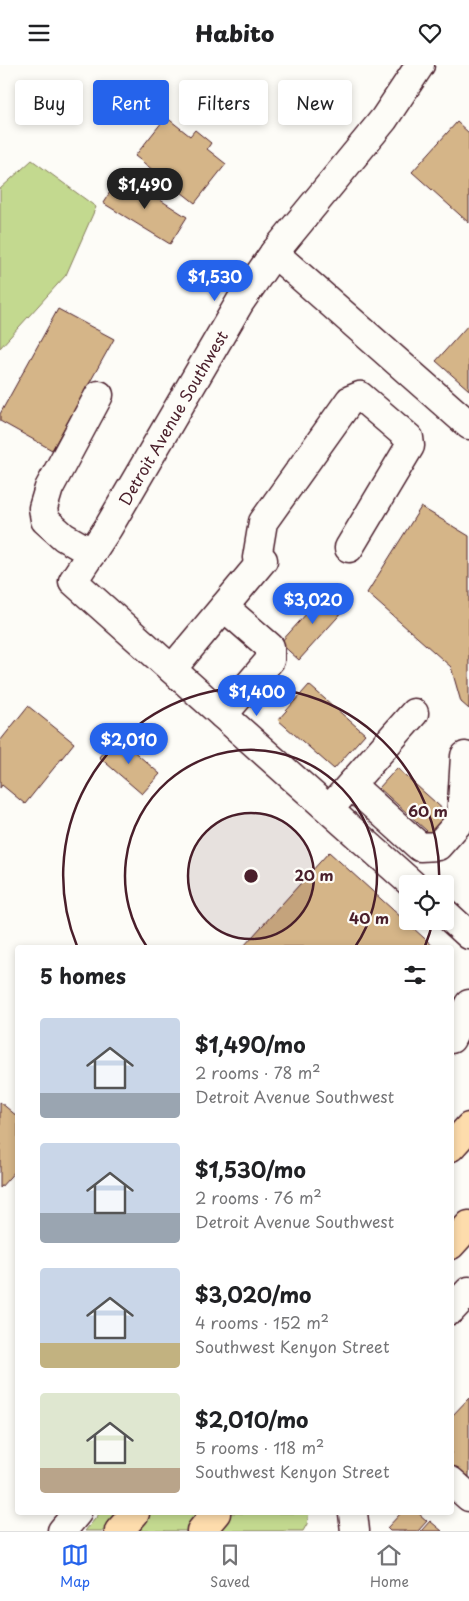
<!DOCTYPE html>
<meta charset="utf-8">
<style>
:root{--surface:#fff;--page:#f2f2f2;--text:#202124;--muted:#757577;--line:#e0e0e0;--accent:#2563eb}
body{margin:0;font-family:"Playpen Sans",sans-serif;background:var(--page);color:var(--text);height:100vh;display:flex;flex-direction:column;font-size:19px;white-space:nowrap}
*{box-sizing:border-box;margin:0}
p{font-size:16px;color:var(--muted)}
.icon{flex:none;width:28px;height:28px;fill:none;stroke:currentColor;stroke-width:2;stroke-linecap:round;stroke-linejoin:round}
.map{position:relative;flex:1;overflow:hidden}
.side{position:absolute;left:15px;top:880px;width:439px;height:570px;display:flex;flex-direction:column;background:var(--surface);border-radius:5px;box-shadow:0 2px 8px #0003}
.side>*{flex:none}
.guide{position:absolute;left:15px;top:15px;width:440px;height:45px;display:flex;gap:10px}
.controls{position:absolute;left:399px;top:810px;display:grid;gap:10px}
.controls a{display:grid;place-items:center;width:55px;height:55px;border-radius:5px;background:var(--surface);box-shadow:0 2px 8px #0003;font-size:25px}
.price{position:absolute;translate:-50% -42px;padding:0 11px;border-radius:18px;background:var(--accent);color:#fff;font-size:16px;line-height:32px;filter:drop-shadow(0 1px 2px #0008)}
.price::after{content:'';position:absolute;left:50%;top:30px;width:15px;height:11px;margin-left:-8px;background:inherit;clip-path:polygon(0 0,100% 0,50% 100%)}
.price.current{background:#222;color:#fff}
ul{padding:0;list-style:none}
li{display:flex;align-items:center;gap:15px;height:125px;padding:0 25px}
li span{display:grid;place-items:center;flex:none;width:140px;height:100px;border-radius:5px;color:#555}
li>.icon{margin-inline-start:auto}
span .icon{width:60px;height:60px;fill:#fffc;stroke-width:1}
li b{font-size:21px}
h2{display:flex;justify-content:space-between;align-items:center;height:60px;padding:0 25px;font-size:21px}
.tag{padding:0 18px;border-radius:5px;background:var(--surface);box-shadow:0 2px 8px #0003;font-size:18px;line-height:45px}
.tag.current{background:var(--accent);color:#fff}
header{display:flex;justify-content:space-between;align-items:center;height:65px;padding:0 25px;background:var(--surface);font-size:22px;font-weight:800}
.tab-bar{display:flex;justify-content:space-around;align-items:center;height:70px;border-top:1px solid var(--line);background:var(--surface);font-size:14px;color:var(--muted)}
.tab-bar a{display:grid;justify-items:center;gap:2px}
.tab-bar .current{color:var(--accent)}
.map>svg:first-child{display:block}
.green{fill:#c3d98f;stroke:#867c5d}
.building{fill:#d5b588;stroke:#4a1f2b}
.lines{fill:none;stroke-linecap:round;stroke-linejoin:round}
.minor-casing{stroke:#4a1f2b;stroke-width:31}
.highway-casing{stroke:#4a1f2b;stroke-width:31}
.minor{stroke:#fdfcf7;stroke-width:28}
.highway{stroke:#fddcac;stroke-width:28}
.ring{fill:none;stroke:#4a1f2b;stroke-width:2.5}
.labels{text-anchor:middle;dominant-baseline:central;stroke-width:4.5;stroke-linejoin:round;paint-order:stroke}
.street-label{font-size:16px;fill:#4a1f2b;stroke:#fdfcf7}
.centre{fill:#4a1f2b;stroke:#fdfcf7;stroke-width:2.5}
.ring-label{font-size:15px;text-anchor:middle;font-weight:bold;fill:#4a1f2b;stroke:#fdfcf7;stroke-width:4.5;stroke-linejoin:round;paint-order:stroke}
</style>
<header><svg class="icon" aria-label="menu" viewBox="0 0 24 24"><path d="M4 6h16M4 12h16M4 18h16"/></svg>Habito<svg class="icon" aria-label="heart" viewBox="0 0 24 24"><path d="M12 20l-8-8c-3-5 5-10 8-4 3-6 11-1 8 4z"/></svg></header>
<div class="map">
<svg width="469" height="1466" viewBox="0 0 469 1466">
<rect width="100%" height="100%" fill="#fdfcf7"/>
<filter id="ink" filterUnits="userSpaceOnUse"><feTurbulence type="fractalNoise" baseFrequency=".02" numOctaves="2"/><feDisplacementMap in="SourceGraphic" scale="10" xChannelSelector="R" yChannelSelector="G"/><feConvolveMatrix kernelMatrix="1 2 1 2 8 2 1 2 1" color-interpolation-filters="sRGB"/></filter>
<g filter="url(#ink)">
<path class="green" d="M32,95L96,142L66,210L0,283V124Z
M100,1448H309L307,1459L303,1466H85Z"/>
<path class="building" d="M166,52L190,71L195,65L211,78L207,84L226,99L195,138L135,91Z
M457,57L469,68V158L412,107Z
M121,110L187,152L170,179L103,138Z
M58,244L114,274L52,385L0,356V349Z
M469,259V325L436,296Z
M421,442L469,471V644L461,637L451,602L367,528Z
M327,526L346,543L299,595L280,578Z
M309,620L365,669L334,704L278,655Z
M28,641L74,678L25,739L2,720L0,723V676Z
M116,671L160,709L142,729L99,692Z
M397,703L455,755L437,775L379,723Z
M329,787L434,882H243Z
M0,1037L18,1052V1103L0,1123Z
M469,1333V1421L451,1405V1352Z
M401,1448H418L427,1456L418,1466H390L387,1463Z
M430,1456L442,1466H421Z"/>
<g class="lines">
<g class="minor-casing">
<g id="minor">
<path d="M274,188L469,360"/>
<path d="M92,488L64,472L45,455L43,443L49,423L99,330"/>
<path d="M257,493L263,457L350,335L360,331L409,373L410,381L349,483"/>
<path d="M172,604L263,495"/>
<path d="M223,650L270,595V582L224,542"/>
<path d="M351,720L420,782L438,781L461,755L465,691"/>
<path d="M339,733L414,648"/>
<path id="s1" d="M412,819L73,516L108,463L240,237L274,188L384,54L420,0"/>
<path d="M445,848L469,870"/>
<path d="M451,974L469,939"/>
<path d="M451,1245L469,1226"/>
<path d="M451,1416L469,1432"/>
<path d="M353,1448L355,1466"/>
<path d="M62,1466L77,1448"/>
</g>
</g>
<g class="highway-casing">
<path id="highway" d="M451,1082L469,1062
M451,1180L469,1160
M119,1466L135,1448
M201,1466L216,1448"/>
</g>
<use href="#minor" class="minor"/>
<use href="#highway" class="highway"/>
</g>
</g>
<circle cx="251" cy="811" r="63" fill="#4a1f2b" fill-opacity=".12"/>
<g class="ring">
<circle cx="251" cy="811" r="63"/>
<path d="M147 882A126 126 0 1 1 355 882"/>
<path d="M433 856A188 188 0 0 1 425 881M77 881A188 188 0 1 1 439 818"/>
</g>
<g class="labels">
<g class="street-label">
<text stroke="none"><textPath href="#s1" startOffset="646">Detroit Avenue Southwest</textPath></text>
</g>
</g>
<circle cx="251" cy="811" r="8" class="centre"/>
<g class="ring-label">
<text x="428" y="752">60 m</text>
<text x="314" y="816">20 m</text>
<text x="369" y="859">40 m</text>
</g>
</svg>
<div class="controls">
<a><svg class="icon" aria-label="locate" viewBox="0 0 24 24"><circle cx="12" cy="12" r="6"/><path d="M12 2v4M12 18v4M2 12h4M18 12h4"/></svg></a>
</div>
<b class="price current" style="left:145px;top:145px">$1,490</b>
<b class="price" style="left:215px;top:237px">$1,530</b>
<b class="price" style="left:313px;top:560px">$3,020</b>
<b class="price" style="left:257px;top:652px">$1,400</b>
<b class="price" style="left:129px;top:700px">$2,010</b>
<div class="guide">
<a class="tag">Buy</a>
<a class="tag current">Rent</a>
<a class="tag">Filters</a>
<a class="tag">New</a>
</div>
<section class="side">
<h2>5 homes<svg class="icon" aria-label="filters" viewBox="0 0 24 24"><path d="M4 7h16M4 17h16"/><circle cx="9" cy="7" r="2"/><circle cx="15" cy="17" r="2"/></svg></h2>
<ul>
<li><span style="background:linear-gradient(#c9d6e8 75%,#9aa5b1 0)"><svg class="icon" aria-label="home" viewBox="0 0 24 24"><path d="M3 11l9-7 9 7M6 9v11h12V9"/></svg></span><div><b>$1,490/mo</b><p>2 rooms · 78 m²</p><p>Detroit Avenue Southwest</p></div></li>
<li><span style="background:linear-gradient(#c9d6e8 70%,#9aa5b1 0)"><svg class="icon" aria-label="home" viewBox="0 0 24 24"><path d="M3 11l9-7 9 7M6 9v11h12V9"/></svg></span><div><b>$1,530/mo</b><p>2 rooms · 76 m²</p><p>Detroit Avenue Southwest</p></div></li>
<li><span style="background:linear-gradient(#c9d6e8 75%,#c2b280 0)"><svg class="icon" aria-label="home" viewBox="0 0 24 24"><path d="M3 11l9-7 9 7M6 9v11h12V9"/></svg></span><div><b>$3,020/mo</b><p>4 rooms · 152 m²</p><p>Southwest Kenyon Street</p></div></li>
<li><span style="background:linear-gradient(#dfe7d0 75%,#b9a48a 0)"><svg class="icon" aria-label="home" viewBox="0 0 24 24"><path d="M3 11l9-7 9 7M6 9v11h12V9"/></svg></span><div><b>$2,010/mo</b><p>5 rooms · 118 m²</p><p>Southwest Kenyon Street</p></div></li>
</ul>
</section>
</div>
<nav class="tab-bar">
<a class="current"><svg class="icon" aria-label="map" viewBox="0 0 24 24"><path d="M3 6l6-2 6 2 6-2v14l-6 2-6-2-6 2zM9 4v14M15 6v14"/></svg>Map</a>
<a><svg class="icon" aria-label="saved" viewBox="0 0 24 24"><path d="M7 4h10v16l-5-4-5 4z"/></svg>Saved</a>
<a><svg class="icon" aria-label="home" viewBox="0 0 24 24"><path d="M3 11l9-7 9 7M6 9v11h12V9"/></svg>Home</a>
</nav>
